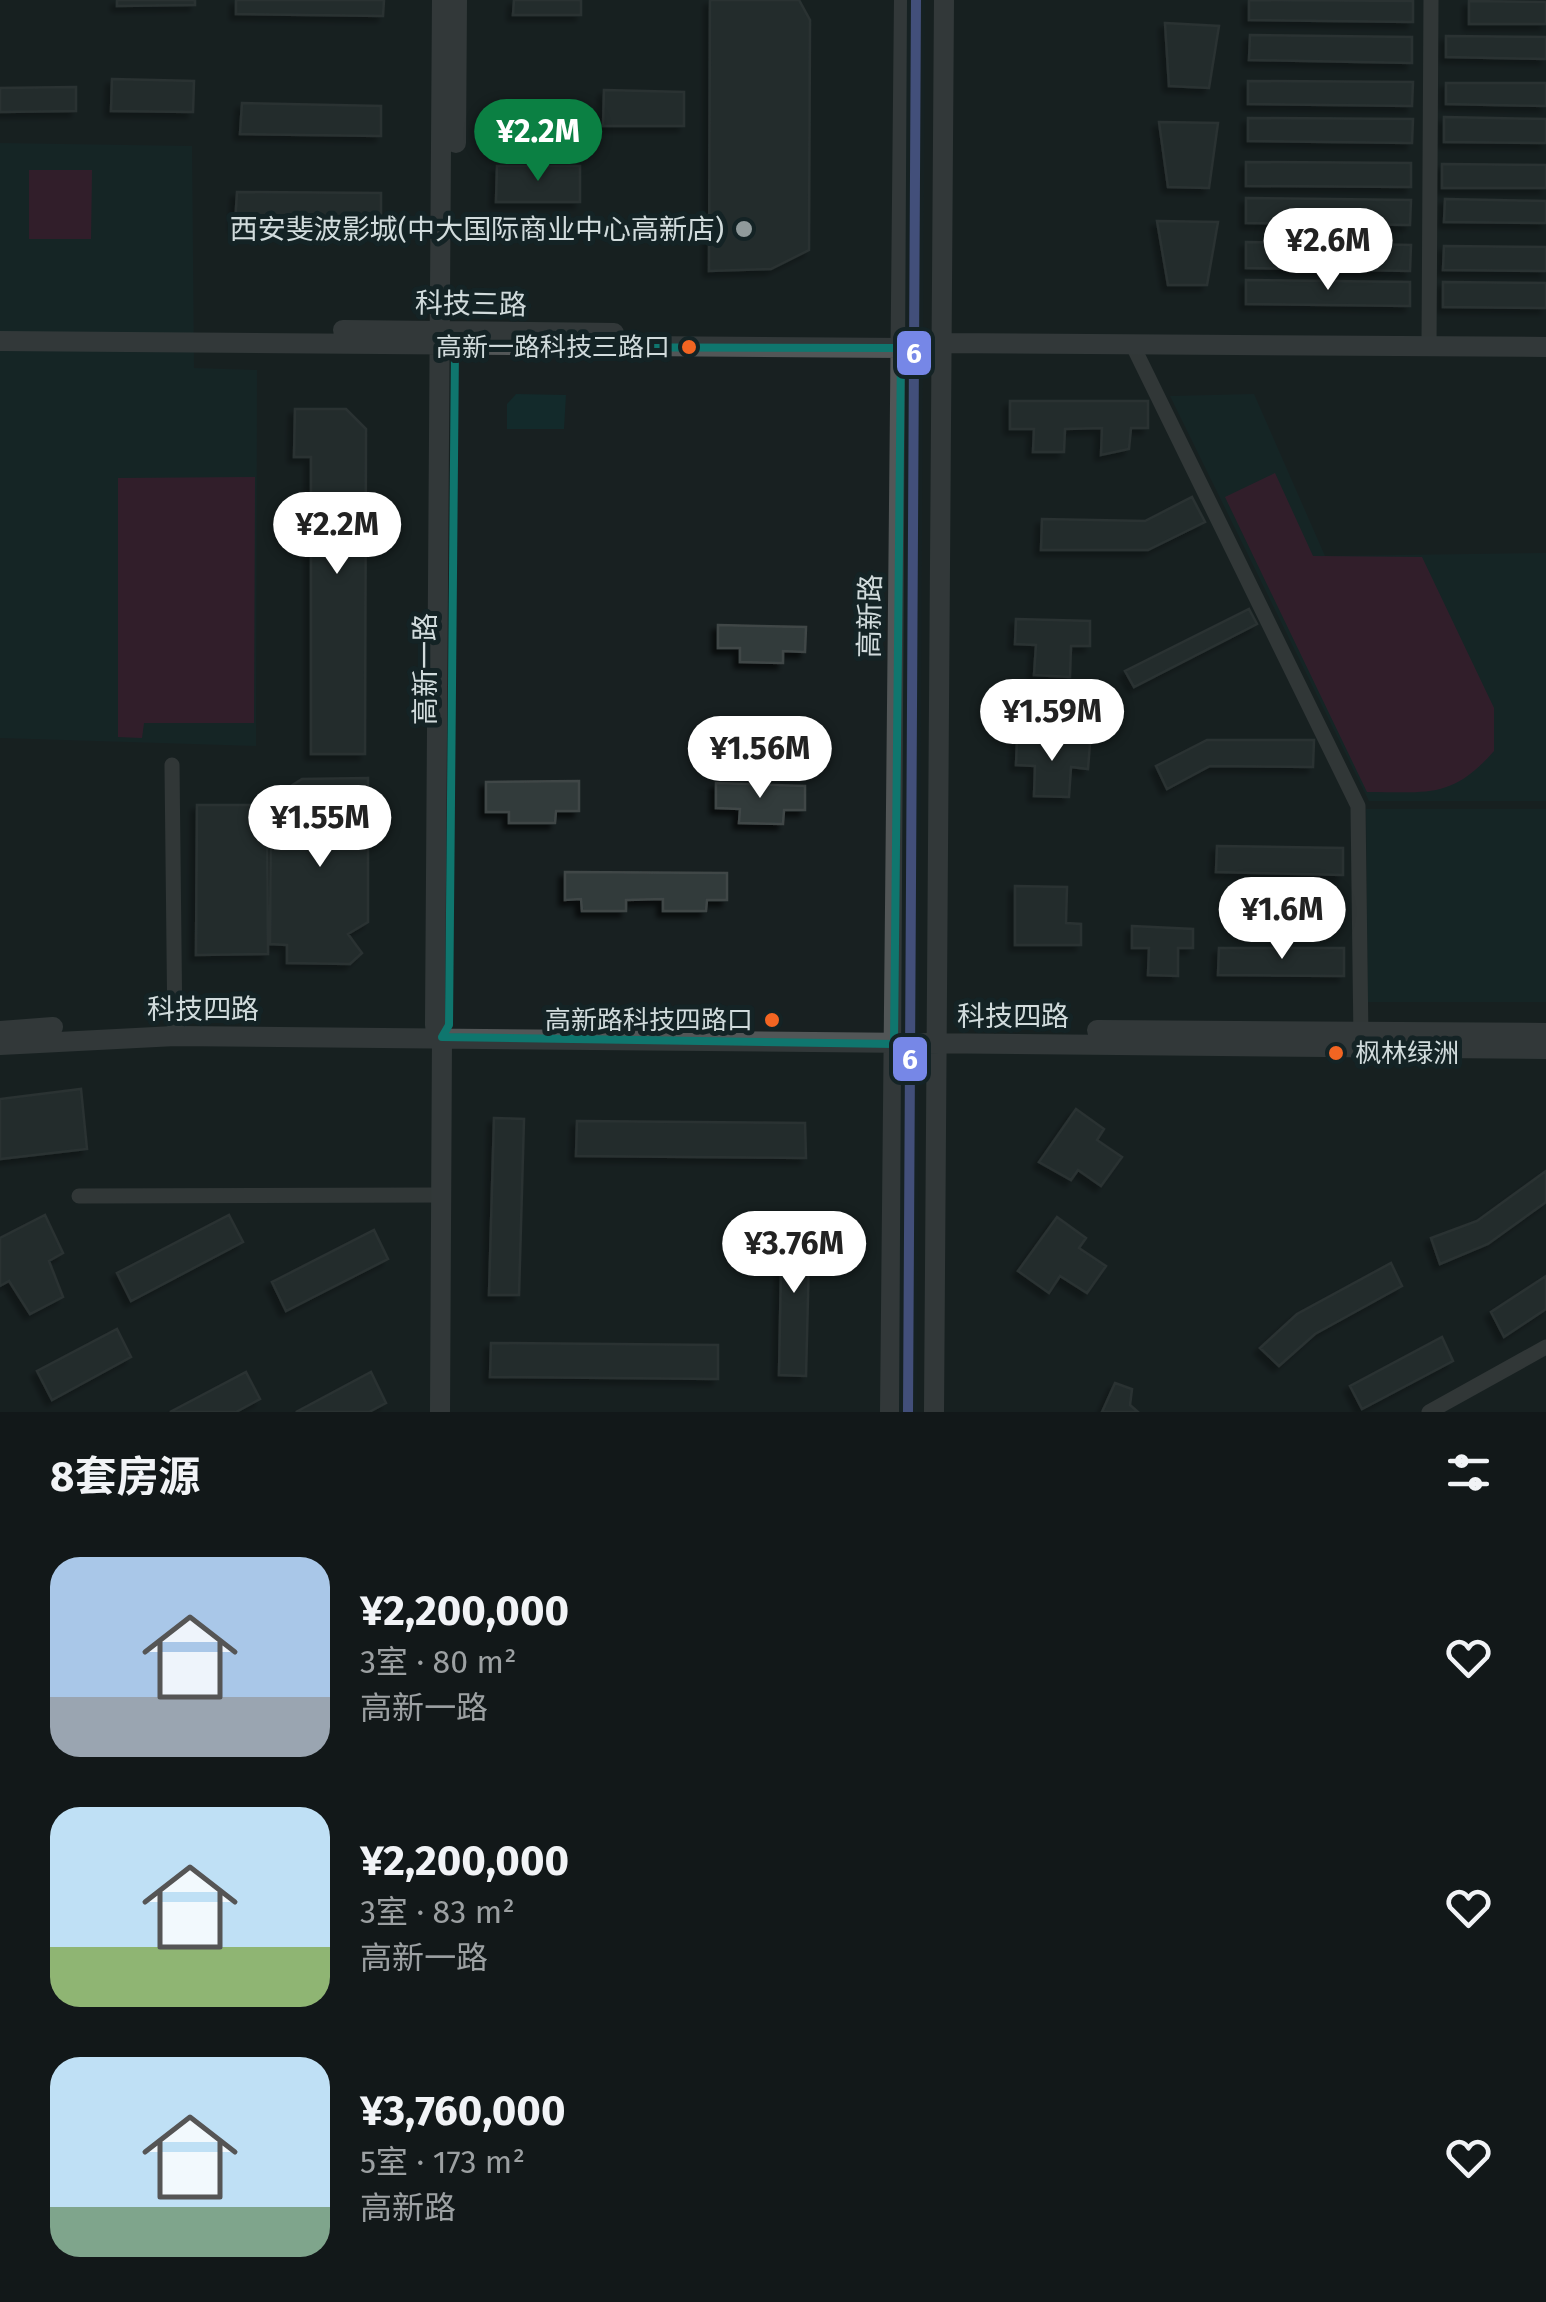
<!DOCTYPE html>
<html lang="zh">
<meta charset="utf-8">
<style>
:root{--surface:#121819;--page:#1f2526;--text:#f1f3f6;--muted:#9ca0a2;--accent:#0b8043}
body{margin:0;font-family:"Fira Sans","Noto Sans SC",sans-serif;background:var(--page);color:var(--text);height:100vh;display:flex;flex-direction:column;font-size:38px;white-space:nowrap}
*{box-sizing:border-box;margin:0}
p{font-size:32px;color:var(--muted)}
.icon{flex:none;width:55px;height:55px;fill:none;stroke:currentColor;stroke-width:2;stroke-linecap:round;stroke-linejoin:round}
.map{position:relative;height:1412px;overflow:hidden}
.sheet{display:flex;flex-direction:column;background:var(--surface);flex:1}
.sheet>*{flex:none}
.price{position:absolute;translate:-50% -85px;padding:0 22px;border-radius:35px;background:#fff;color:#222;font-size:32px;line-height:65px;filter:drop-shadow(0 2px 5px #0008)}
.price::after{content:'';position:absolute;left:50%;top:60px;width:30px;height:22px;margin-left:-15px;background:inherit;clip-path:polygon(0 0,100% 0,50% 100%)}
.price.selected{background:var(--accent);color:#fff}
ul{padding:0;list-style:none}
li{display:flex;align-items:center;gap:30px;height:250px;padding:0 50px}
li span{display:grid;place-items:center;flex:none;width:280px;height:200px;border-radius:30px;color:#555}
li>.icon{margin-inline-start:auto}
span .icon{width:120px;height:120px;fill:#fffc;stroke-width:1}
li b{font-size:42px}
h2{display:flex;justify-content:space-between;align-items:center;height:120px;padding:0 50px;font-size:42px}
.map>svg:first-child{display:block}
.built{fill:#132a2b}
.green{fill:#511c37}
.building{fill:#303a3b;stroke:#404747;stroke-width:2.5;filter:url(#shadow)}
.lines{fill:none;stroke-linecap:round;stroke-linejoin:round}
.street{stroke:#505353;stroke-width:15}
.secondary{stroke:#525657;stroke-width:20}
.metro-1-casing{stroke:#142325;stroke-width:18}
.metro-1{stroke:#7687e7;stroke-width:10}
.marked{fill:none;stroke:#0f766e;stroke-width:8;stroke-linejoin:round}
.poi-dot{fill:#909a9b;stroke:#142325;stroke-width:4}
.bus-dot{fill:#f26522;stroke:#142325;stroke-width:4}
.labels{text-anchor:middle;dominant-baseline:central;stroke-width:10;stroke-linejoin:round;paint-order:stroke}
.bus-label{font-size:26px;fill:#d1dbdc;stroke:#142325;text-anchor:end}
.poi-label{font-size:28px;fill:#d1dbdc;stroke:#142325;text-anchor:end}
.street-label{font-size:28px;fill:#d1dbdc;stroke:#142325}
.line-badge{stroke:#142325;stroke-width:4}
.badge-label{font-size:28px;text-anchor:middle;font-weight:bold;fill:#fff}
</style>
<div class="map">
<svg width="1546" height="1412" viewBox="0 0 1546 1412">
<defs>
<filter id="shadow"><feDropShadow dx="-5.5" dy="5.5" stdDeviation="2.5" flood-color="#0009"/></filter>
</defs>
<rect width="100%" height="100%" fill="#182021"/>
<path class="built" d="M0,143L192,146L194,368L257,370L256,746L0,738Z
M516,394L566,395L564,429H507V404Z
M1254,394L1325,556L1546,553V801H1369L1170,396Z
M1366,809H1546V1002H1368Z"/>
<path class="green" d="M29,170H92L91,239H29Z
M1275,473L1313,556L1422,557L1494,708V751C1452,799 1428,792 1367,792L1225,497Z
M255,477L254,723H144L142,738L118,737V478Z"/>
<path class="building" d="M117,0H195V5L117,6Z
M236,0H384L383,16L236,14Z
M514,0H581V15H513Z
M710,0H799L810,20L809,250L771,269L709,271Z
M1249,0L1413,1V22L1249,20Z
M1469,1L1546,2V24H1469Z
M1165,23L1219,26L1209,88L1169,86Z
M1250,35L1412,37V63L1249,60Z
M1446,36L1546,37V59L1446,57Z
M112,79L194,81L193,112L111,111Z
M1248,81L1413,82L1412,106L1248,104Z
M1446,83H1546V106L1446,104Z
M76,87V111L0,112V88Z
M604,90L684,92V126H603Z
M242,103L381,106V136L240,134Z
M1444,117L1546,119V143L1444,142Z
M1248,118L1413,119L1412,143L1248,141Z
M1159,122L1218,123L1209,188L1168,187Z
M1246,162L1411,163V187L1246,186Z
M1442,164L1546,165V188H1442Z
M497,166H580V202H496Z
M237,192L381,193V230L235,226Z
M1246,198L1411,200L1410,225L1246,223Z
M1445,199L1546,201V223L1444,222Z
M1157,221L1218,222L1207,285H1168Z
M1246,242L1411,245L1410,271L1246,268Z
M1444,246L1546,247V271L1443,270Z
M1246,280L1410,282V306L1246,304Z
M1443,282L1546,283V308L1443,307Z
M1010,401H1148V428H1131L1129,449L1101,455L1102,428L1065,429L1064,452H1033L1034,429H1010Z
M295,409H346L366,429L365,754H311V457H294Z
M1192,497L1205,522L1148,550H1041L1042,519L1145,521Z
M1249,609L1257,624L1134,687L1125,671Z
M1016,619L1090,621V646H1071L1070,677L1034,675L1036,645L1015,644Z
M718,625L806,627L805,652L783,651V663L740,662V648H718Z
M1017,739L1090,743L1088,769L1071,767L1069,797L1034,796L1035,766L1016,765Z
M1207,740H1314L1313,767L1210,766L1167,789L1156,766Z
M368,778V922L348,934L362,953L350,964L287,963V945L270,944L271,809H287L288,788L302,779Z
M579,781V811H556L555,823H509V812H486V782Z
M716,783L805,786V810H784L783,824L739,823L740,809L716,808Z
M197,805H267L268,954L196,955Z
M1217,846L1343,848V875L1216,872Z
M565,872L727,873V900H707L706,911H663V899L626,900V911H582L581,899L565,900Z
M1015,886L1067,887L1066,923L1081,924V945H1015Z
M1132,926L1193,929V948H1178V976L1148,975L1149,948H1132Z
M1219,948H1344V976L1218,975Z
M81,1089L87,1149L0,1159V1099Z
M1076,1109L1104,1129L1097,1140L1122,1157L1101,1186L1078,1170L1071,1180L1039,1162Z
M494,1118L524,1119L519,1295H489Z
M577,1121L805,1123L806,1158L576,1156Z
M1546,1171V1202L1488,1244L1440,1264L1431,1238L1477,1221Z
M45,1215L63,1253L49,1261L63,1297L30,1314L9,1281L0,1286V1238Z
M229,1215L243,1242L131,1301L117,1273Z
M782,1216L810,1217L806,1376L779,1375Z
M1057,1217L1086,1238L1079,1248L1106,1266L1087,1293L1060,1276L1049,1293L1018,1271Z
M374,1230L388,1259L286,1311L272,1282Z
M1391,1263L1402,1286L1315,1334L1279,1366L1260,1348L1297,1314Z
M1546,1276V1309L1504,1337L1491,1312Z
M117,1329L131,1357L52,1400L37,1371Z
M1442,1337L1453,1361L1362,1409L1350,1386Z
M491,1343L718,1345V1379L490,1377Z
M246,1372L260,1399L236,1412H170Z
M371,1372L386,1403L369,1412H296Z
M1115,1383L1132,1389L1130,1405L1138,1412H1102Z"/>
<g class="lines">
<path class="street" d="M1133,346L1358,806L1361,1041
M1429,347L1431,0
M172,765L175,1036
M79,1196L441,1195
M1429,1412L1546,1347"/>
<path class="secondary" d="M456,143L457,0
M343,330L614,333
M0,341L901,348L940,343L1546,347
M1097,1030L1546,1033
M0,1031L53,1027
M0,1045L175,1036L1546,1049
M440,1412L442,1037L435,1025L442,0
M890,1412L904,0
M934,1412L944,0"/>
<g class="metro-1-casing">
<path id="metro-1" d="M908,1412L916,0"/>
</g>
<use href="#metro-1" class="metro-1"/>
</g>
<path d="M0 0H1546V1412H0ZM455,347L901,348L894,1044L442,1037L449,1025Z" fill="#182021" fill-opacity=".55" fill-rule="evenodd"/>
<path class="marked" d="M455,347L901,348L894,1044L442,1037L449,1025Z"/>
<circle class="poi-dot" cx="744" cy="229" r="10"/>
<g class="bus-dot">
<circle cx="689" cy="347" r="9"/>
<circle cx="772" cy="1020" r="9"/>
<circle cx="1336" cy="1053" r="9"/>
</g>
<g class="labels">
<g class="bus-label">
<text x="670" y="347">高新一路科技三路口</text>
<text x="753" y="1020">高新路科技四路口</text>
<text x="1355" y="1053" text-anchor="start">枫林绿洲</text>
</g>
<g class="poi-label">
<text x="724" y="229">西安斐波影城(中大国际商业中心高新店)</text>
</g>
<g class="street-label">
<text transform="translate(471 304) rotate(1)">科技三路</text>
<text transform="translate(870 616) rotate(-89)">高新路</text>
<text transform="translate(425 669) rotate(-90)">高新一路</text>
<text x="203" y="1009">科技四路</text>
<text x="1013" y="1016">科技四路</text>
</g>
</g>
<g class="line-badge">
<rect x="895" y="329" width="38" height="48" rx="10" fill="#7687e7"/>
<rect x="891" y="1035" width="38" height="48" rx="10" fill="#7687e7"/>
</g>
<g class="badge-label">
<text x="914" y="363">6</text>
<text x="910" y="1069">6</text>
</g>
</svg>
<b class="price selected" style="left:538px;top:184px">¥2.2M</b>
<b class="price" style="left:1328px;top:293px">¥2.6M</b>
<b class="price" style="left:337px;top:577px">¥2.2M</b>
<b class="price" style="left:1052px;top:764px">¥1.59M</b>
<b class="price" style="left:760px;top:801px">¥1.56M</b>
<b class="price" style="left:320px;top:870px">¥1.55M</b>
<b class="price" style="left:1282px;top:962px">¥1.6M</b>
<b class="price" style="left:794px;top:1296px">¥3.76M</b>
</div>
<section class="sheet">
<h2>8套房源<svg class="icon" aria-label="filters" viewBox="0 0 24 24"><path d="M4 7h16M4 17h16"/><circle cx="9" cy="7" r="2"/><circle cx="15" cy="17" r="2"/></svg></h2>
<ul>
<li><span style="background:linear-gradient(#a9c7e8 70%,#9aa5b1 0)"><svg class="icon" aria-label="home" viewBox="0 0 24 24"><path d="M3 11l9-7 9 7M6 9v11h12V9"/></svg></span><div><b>¥2,200,000</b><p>3室 · 80 m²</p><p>高新一路</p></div><svg class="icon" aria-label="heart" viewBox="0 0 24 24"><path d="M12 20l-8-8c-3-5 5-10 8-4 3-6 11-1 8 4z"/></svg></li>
<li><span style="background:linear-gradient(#bfe0f5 70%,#8fb573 0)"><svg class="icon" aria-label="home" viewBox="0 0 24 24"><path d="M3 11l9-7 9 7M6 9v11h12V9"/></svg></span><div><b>¥2,200,000</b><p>3室 · 83 m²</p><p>高新一路</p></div><svg class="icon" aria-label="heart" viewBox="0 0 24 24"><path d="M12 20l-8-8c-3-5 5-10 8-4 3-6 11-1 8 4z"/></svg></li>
<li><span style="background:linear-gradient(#bfe0f5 75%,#7fa58c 0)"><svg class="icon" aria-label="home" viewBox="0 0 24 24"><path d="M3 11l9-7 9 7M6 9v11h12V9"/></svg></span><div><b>¥3,760,000</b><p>5室 · 173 m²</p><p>高新路</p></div><svg class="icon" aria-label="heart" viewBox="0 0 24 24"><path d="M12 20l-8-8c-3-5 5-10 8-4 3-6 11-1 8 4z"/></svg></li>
</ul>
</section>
